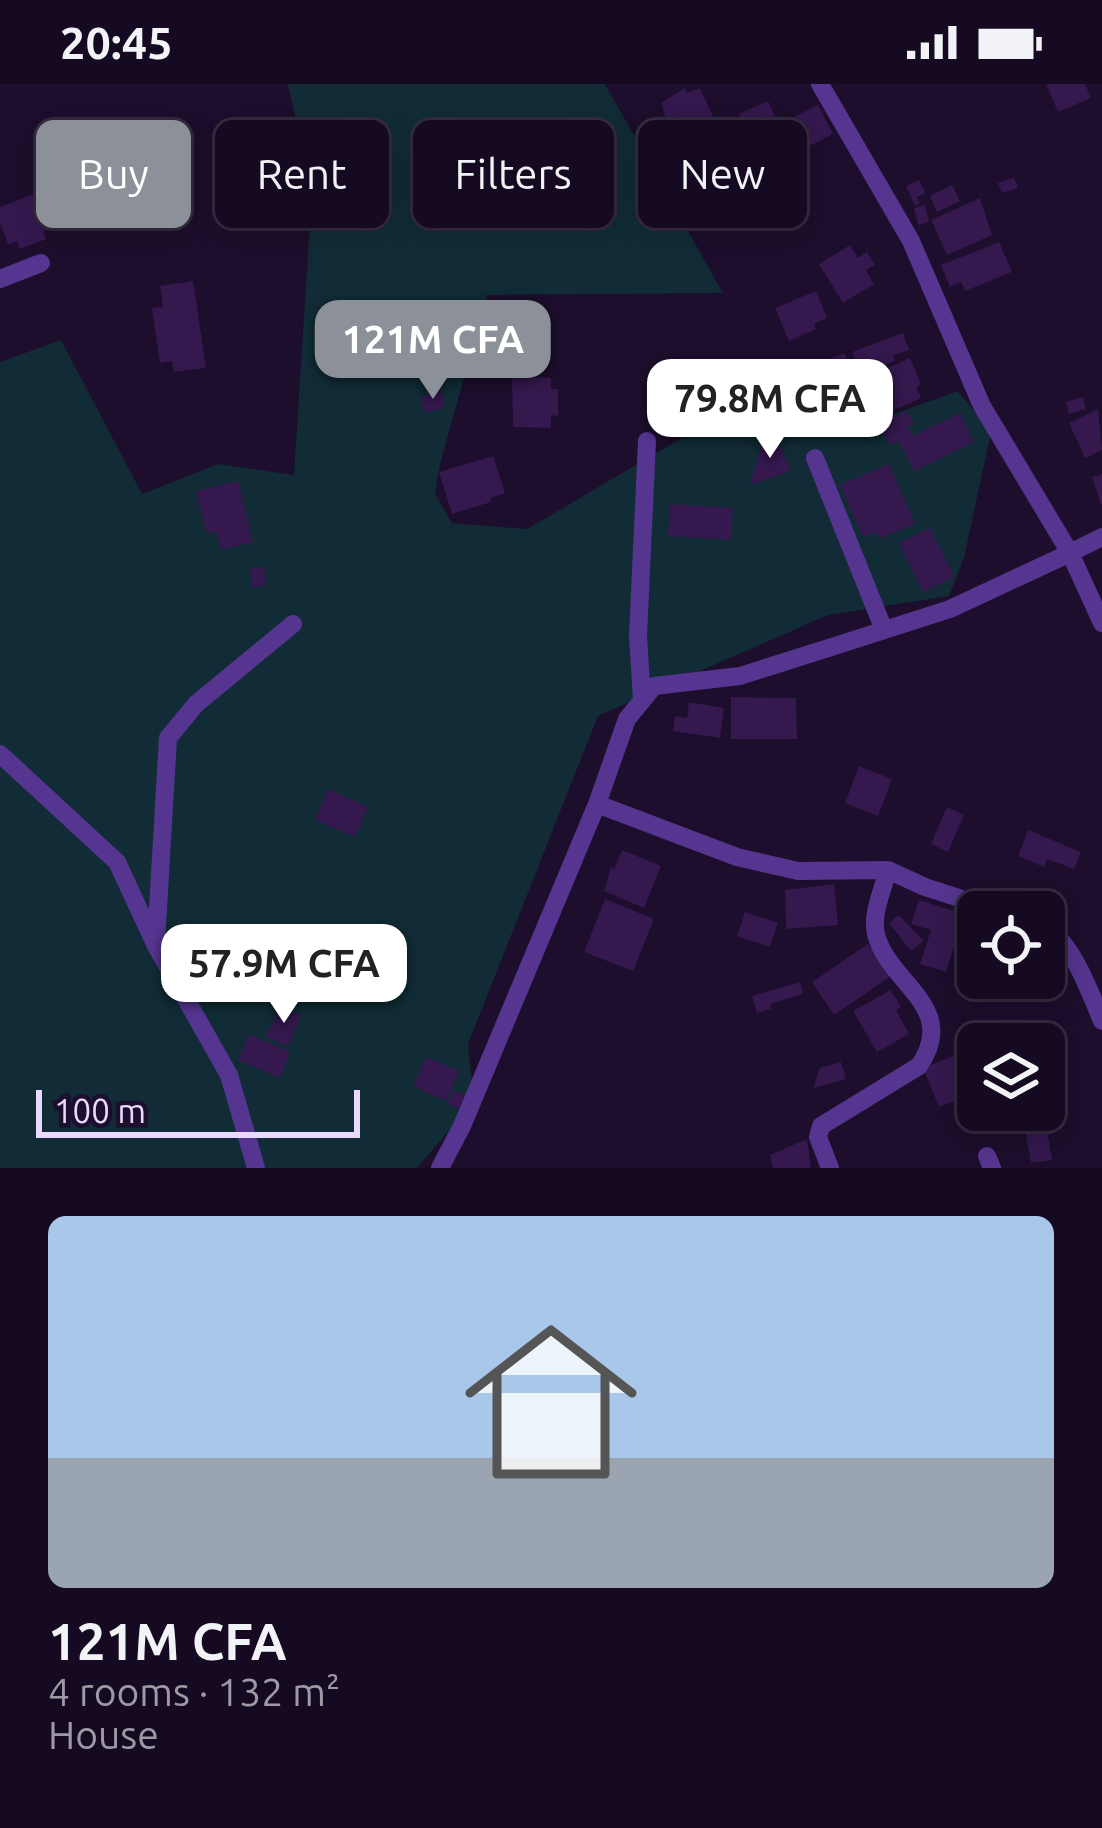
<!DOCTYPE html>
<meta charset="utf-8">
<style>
:root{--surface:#150a21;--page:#1e132a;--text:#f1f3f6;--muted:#9d9aa5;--line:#342b3f;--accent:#8c9099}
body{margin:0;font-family:Ubuntu,sans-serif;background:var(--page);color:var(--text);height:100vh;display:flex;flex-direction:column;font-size:45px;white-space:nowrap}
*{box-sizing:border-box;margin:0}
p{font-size:39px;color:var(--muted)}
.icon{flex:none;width:66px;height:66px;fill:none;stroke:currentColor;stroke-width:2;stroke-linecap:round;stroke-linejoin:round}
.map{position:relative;height:1084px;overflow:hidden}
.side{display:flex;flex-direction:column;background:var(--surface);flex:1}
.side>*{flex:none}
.guide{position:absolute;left:36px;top:36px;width:1032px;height:108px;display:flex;gap:24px}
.controls{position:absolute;left:957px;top:807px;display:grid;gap:24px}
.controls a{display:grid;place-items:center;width:108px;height:108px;border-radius:18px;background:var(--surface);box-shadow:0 6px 30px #0003,0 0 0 3px var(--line);font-size:60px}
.scale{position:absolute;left:36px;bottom:30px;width:324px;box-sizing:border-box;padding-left:12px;border:6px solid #e9d9ff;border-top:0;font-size:33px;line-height:42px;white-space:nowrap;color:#e9d9ff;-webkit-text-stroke:9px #1c0e2c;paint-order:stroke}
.price{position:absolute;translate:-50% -102px;padding:0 27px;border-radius:24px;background:#fff;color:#222;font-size:39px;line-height:78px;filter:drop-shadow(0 3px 6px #0008)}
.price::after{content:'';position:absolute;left:50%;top:72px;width:36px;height:27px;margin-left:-18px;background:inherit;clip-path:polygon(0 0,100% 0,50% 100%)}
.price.on{background:var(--accent);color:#fff}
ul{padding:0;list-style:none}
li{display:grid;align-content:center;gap:24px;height:636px;padding:0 48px}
li span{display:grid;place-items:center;height:372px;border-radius:18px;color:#555}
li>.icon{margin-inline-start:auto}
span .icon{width:216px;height:216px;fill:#fffc;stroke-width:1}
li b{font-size:51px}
.chip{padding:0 42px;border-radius:18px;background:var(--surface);box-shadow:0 6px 30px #0003,0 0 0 3px var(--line);font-size:42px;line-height:108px}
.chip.on{background:var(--accent);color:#fff}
.status{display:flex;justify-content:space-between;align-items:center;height:84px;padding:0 60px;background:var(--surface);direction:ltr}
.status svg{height:33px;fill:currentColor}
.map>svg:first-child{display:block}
.green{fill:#112c36}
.building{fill:#34184e}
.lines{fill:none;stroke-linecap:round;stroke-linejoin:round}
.minor{stroke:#55358f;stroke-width:18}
</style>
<div class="status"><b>20:45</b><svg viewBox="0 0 49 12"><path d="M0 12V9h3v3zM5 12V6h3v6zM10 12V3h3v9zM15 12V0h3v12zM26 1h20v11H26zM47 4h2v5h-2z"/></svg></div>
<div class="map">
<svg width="1102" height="1084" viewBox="0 0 1102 1084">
<rect width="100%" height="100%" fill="#1c0e2c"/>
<path class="green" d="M288,0H605L723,209L487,211L440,380L435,410L452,439L527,445L721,331L822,348L894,330L958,307L991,348L964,474L949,512L828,531L598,632L468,960L474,1018L417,1084H0V278L61,256L142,410L218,380L294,391L312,107Z"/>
<path class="building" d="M1046,0H1085L1091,14L1058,28Z
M685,4L687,9L700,4L717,41L681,57L666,39L662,18Z
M768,17L792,69L763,83L739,30Z
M818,21L833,50L798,68L782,39Z
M1014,93L1018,104L1002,109L998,99Z
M919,96L926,109L917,113L920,119L915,122L906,102Z
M952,101L960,117L937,128L930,112Z
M39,108L41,113L49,110L53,120L45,123L53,143L43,147L46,155L20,165L17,157L8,160L0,139V123Z
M980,114L992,151L947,171L931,136Z
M925,121L929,138L918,141L914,124Z
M999,158L1012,188L965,207L961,198L950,203L941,181Z
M850,161L858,174L867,168L875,181L866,186L874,200L843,219L819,180Z
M193,197L206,284L174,288L172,277L160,279L152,224L163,223L160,202Z
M816,207L827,234L814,240L816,245L789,257L775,224Z
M903,249L909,266L893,272L895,277L860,290L852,268Z
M845,269L853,293L810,309L801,285Z
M910,274L921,300L916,303L921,314L879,333L862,295Z
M524,292L551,294V305H558V332L551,331V344L513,343L512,294Z
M441,306L445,323L425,329L420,313Z
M1083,313L1086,325L1069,330L1066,318Z
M1098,325L1102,366L1085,374L1069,339Z
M908,327L914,340L907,343L912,352L960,329L974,358L914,387L899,357L889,361L879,339Z
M766,344L781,364L791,387L750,401Z
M493,372L505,409L490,414L491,418L452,430L439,388Z
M889,380L915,440L879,455L876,448L863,453L840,401Z
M1102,390V420L1101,421L1092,393Z
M238,397L253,458L221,466L216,447L207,450L196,407Z
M670,420L733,424L731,456L668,452Z
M930,444L954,493L923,508L899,459Z
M264,483L266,502L252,503L250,484Z
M731,613L796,614L797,655H731Z
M689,618L724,624L720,654L673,647L675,632L687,634Z
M859,682L892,695L878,732L845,719Z
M328,705L368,723L355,753L315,736Z
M947,723L964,731L948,768L931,760Z
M1028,746L1081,768L1074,785L1047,775L1044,783L1018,772Z
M622,766L661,782L644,824L604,807L611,783L614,785Z
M834,800L838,841L786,845L785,806Z
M605,815L654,835L633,887L584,868Z
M919,816L964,830L946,888L920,880L931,846L911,840Z
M745,828L778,839L770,863L737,852Z
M899,831L924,857L911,867L889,839Z
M258,854L305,874L293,913L289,911L285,920L238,900Z
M868,860L891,892L834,931L812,898Z
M1044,882H1051V907H1039Z
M354,892L373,899L367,915L348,907Z
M800,898L803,910L770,920L771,925L757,929L752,912Z
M891,906L901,923L896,926L909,950L877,968L853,927Z
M280,922L301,931L288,962L266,953Z
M1020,947L1023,960H995L994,952Z
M249,950L290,968L280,994L238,976Z
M965,967L978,1007L939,1023L923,984Z
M426,973L459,987L446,1017L413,1002Z
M841,978L846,995L813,1004L820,984Z
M453,1006L466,1011L461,1025L447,1020Z
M1047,1046L1052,1076L1031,1079L1026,1050Z
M807,1055L811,1084H773L770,1071Z"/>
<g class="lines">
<path class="minor" d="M0,195L41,179
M815,374L884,546
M1102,453L1070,469L1102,539
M642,617L638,552L647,357
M0,670L117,778L156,862L229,991L256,1084
M597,720L737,773L798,787L888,786L925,803L1002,828
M1044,844C1071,854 1091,911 1102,937
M156,858L168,654L196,620L293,540
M987,1072L992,1084
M440,1084L462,1042L597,720L627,635L654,602L740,592L841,560L950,525L1070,469L982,322L911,157L820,0
M830,1084L818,1053L821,1042L919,982C960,922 888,900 876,850C871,831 883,805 888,786"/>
</g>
</svg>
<div class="controls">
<a><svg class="icon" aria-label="locate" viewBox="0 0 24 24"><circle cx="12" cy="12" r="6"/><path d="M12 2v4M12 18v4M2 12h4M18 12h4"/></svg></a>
<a><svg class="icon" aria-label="layers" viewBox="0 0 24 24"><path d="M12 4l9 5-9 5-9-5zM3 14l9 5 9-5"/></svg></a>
</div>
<div class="scale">100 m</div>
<b class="price on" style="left:433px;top:318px">121M CFA</b>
<b class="price" style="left:770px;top:377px">79.8M CFA</b>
<b class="price" style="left:284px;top:942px">57.9M CFA</b>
<div class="guide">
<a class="chip on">Buy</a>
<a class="chip">Rent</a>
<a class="chip">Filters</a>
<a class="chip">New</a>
</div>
</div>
<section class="side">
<ul>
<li><span style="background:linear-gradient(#a9c7e8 65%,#9aa5b1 0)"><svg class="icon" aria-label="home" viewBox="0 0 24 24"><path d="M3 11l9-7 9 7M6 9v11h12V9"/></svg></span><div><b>121M CFA</b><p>4 rooms · 132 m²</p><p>House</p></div></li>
</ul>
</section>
